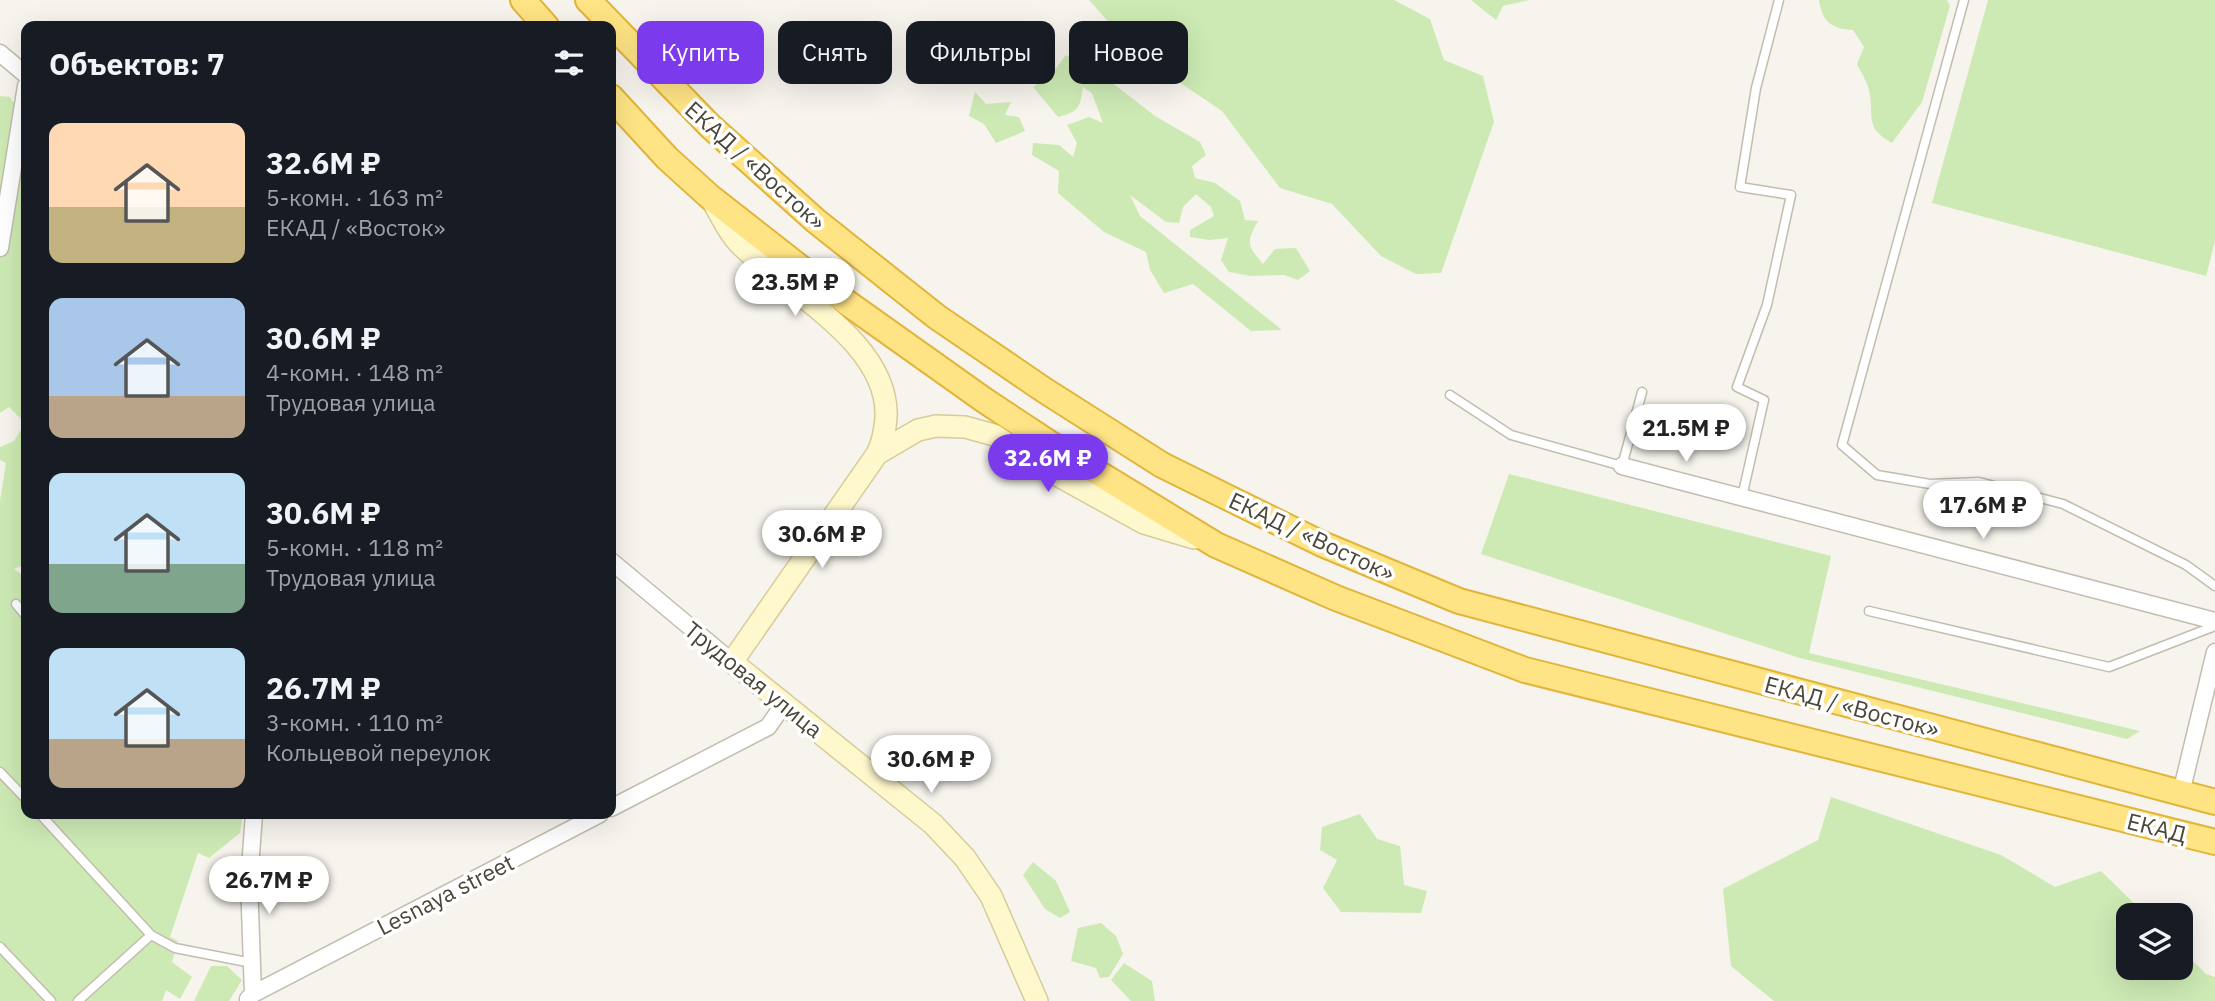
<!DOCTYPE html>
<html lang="ru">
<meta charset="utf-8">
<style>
:root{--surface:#171b24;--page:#242831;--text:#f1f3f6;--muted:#9ea1a6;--accent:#7c3aed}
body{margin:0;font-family:"IBM Plex Sans",sans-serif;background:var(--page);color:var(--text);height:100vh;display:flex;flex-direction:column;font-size:26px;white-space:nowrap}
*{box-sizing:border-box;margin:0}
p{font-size:23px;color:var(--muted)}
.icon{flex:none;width:38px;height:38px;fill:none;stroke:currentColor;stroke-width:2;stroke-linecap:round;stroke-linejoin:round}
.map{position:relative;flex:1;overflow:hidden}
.side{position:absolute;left:21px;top:21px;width:595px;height:798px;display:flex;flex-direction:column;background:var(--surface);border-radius:14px;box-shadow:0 7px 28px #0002}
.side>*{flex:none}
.top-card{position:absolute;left:637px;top:21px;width:665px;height:63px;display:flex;gap:14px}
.controls{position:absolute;left:2116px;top:903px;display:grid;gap:14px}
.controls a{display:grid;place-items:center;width:77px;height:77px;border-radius:14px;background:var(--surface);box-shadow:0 7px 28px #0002;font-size:35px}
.price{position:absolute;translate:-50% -60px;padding:0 16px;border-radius:24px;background:#fff;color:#222;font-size:23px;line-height:46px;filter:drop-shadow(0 2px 4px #0008)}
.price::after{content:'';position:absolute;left:50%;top:42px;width:21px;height:16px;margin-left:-10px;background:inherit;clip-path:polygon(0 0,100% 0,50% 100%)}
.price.on{background:var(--accent);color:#fff}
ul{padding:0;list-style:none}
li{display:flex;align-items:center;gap:21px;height:175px;padding:0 28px}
li span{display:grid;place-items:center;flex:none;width:196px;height:140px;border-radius:14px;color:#555}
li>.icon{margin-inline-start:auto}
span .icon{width:84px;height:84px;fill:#fffc;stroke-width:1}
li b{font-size:30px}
h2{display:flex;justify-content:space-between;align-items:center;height:84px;padding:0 28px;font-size:30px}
.chip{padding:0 24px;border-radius:14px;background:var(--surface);box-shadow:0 7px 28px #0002;font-size:24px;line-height:63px}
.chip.on{background:var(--accent);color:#fff}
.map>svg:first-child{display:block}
.green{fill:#cdeab4}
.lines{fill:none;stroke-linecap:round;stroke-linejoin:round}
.service-casing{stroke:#c2bdae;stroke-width:11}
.minor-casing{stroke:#c2bdae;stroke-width:19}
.secondary-casing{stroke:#d6cc9b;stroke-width:24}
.trunk-casing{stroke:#e1b43b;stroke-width:28}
.service{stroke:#fff;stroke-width:8}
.minor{stroke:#fff;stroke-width:16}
.secondary{stroke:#fff8cd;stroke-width:21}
.trunk{stroke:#ffe485;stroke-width:24}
.labels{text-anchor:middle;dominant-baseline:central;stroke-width:7;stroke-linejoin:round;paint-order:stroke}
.street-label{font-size:23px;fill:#4b4639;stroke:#fff}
</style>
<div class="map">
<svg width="2215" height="1001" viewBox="0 0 2215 1001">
<rect width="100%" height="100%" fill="#f6f4ec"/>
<path class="green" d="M1089,0H1394L1430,19L1444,60L1483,76L1494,122L1441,273L1416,274L1381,256L1332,204L1280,188L1222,111L1137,54Z
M1471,0H1529L1503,6L1496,20Z
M1819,0H1947L1950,6L1922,102L1892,143C1863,127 1875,115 1869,90C1867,81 1861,72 1857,64L1864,47L1853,30C1832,29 1822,22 1819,0Z
M1988,0H2215V241L2206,276L1932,203Z
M1066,55L1092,67L1155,116L1200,142L1206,155L1192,166L1195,178L1215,183L1240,201L1245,220L1258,221C1246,243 1247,245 1263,264L1275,249L1296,248L1310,271L1298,280L1284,275L1251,276L1229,272L1221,260L1228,238L1209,240L1190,237V230L1214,216L1211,207L1196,194L1183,207L1179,223L1166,222L1130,195L1140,216L1282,330L1251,331L1193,284L1164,293L1150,270L1146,252L1104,232L1058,193L1059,171L1032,155L1033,143L1059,145L1073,157L1077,143L1067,125L1089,117L1103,123L1092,93L1083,87C1080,106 1080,112 1058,117L1033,87L1050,76Z
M975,92L986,104L1011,102L1005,115L1019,117L1025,131L996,143L984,124L969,116Z
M0,96L10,97L26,122V564L14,569L26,577V814H243L240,833L209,858L198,853L170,937L178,941L172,962L192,977L180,999L166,990L162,1001H0V501L6,463L0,460V447L14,441L25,423L9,407L0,413Z
M1509,474L1831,556L1809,653L2140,731L2127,739L1800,658L1481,554Z
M1831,797L2001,855L2055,887L2101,871L2146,915H2128V968H2180L2181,949L2206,974L2215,977V1001H1774L1731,966L1723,889L1818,840Z
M1360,814L1377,839L1400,846L1404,885L1427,891L1421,913L1341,912L1323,888L1337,860L1320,850L1322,827Z
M1033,862L1056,881L1070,912L1060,918L1045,909L1023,875Z
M1101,923L1116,936L1123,954L1109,977L1100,978L1096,968L1071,961L1078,928Z
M1124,963L1152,981L1155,1001H1131L1111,980Z
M211,966H227L242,980L229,1001H194Z"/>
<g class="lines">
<g class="service-casing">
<path id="service" d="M1964,0L1842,445L1877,475L1930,484L1979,482L2063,504L2186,565L2215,586
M1450,395L1511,435L1622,466L1642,392
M1742,497L1764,400L1737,387L1767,305L1791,195L1740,187L1756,88L1779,0
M16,604L26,616
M1869,611L2109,667L2215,626
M0,772L26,799
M40,814L151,935L78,1001
M151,935L175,948L252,963
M0,947L51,1001"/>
</g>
<g class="minor-casing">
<path id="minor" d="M0,53L26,75
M0,248L26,86
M1622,466L2215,621
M611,561L732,662
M2181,793L2215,652
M611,808L768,727L784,704
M253,994L600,814
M248,999L253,994L249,881L254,814"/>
</g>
<g class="secondary-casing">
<path id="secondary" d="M713,202C721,215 728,232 739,243C785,291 890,342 886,418C885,431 883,442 877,454L732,662L933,824L965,858L991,896L1037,1001
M877,454L918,430L936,426L965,427L994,435L1048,470L1144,523L1194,538"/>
</g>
<g class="trunk-casing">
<path id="trunk" d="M523,0L546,26
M588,0L710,126L816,221L937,317L1044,390L1162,465L1322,544L1459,601L2215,802
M611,97L667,158L710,197L825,287L984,400L1049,443L1216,545L1336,598L1525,670L2215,842"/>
</g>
<use href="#service" class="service"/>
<use href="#minor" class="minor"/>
<use href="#secondary" class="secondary"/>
<use href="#trunk" class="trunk"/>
</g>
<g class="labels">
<g class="street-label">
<text transform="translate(756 165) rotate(42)">ЕКАД / «Восток»</text>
<text transform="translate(1312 536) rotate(25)">ЕКАД / «Восток»</text>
<text transform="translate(754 679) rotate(39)">Трудовая улица</text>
<text transform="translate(1852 706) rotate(15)">ЕКАД / «Восток»</text>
<text transform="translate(2157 827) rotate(14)">ЕКАД</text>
<text transform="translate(445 894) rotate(-27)">Lesnaya street</text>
</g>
</g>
</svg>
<div class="controls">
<a><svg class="icon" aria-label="layers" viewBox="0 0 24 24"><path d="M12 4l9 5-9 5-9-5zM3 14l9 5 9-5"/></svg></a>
</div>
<b class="price" style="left:795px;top:318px">23.5M ₽</b>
<b class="price" style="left:1686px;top:464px">21.5M ₽</b>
<b class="price on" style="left:1048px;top:494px">32.6M ₽</b>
<b class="price" style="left:1983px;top:541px">17.6M ₽</b>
<b class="price" style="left:822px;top:570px">30.6M ₽</b>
<b class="price" style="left:931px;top:795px">30.6M ₽</b>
<b class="price" style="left:269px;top:916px">26.7M ₽</b>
<div class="top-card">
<a class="chip on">Купить</a>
<a class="chip">Снять</a>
<a class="chip">Фильтры</a>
<a class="chip">Новое</a>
</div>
<section class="side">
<h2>Объектов: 7<svg class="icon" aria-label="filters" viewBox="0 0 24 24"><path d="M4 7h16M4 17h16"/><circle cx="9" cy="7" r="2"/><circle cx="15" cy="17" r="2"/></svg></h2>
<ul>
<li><span style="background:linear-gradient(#ffd9b3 60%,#c2b280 0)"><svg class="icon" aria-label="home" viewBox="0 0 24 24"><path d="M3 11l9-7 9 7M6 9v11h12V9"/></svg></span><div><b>32.6M ₽</b><p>5-комн. · 163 m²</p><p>ЕКАД / «Восток»</p></div></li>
<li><span style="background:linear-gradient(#a9c7e8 70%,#b9a48a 0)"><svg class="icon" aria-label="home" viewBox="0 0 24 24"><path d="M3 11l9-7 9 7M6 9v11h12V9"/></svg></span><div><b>30.6M ₽</b><p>4-комн. · 148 m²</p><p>Трудовая улица</p></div></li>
<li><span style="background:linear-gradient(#bfe0f5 65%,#7fa58c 0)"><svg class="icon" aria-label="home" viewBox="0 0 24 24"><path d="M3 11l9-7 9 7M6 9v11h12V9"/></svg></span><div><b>30.6M ₽</b><p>5-комн. · 118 m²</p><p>Трудовая улица</p></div></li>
<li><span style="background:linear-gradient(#bfe0f5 65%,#b9a48a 0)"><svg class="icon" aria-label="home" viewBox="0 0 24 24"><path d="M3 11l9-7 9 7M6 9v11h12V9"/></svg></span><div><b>26.7M ₽</b><p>3-комн. · 110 m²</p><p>Кольцевой переулок</p></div></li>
</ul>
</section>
</div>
